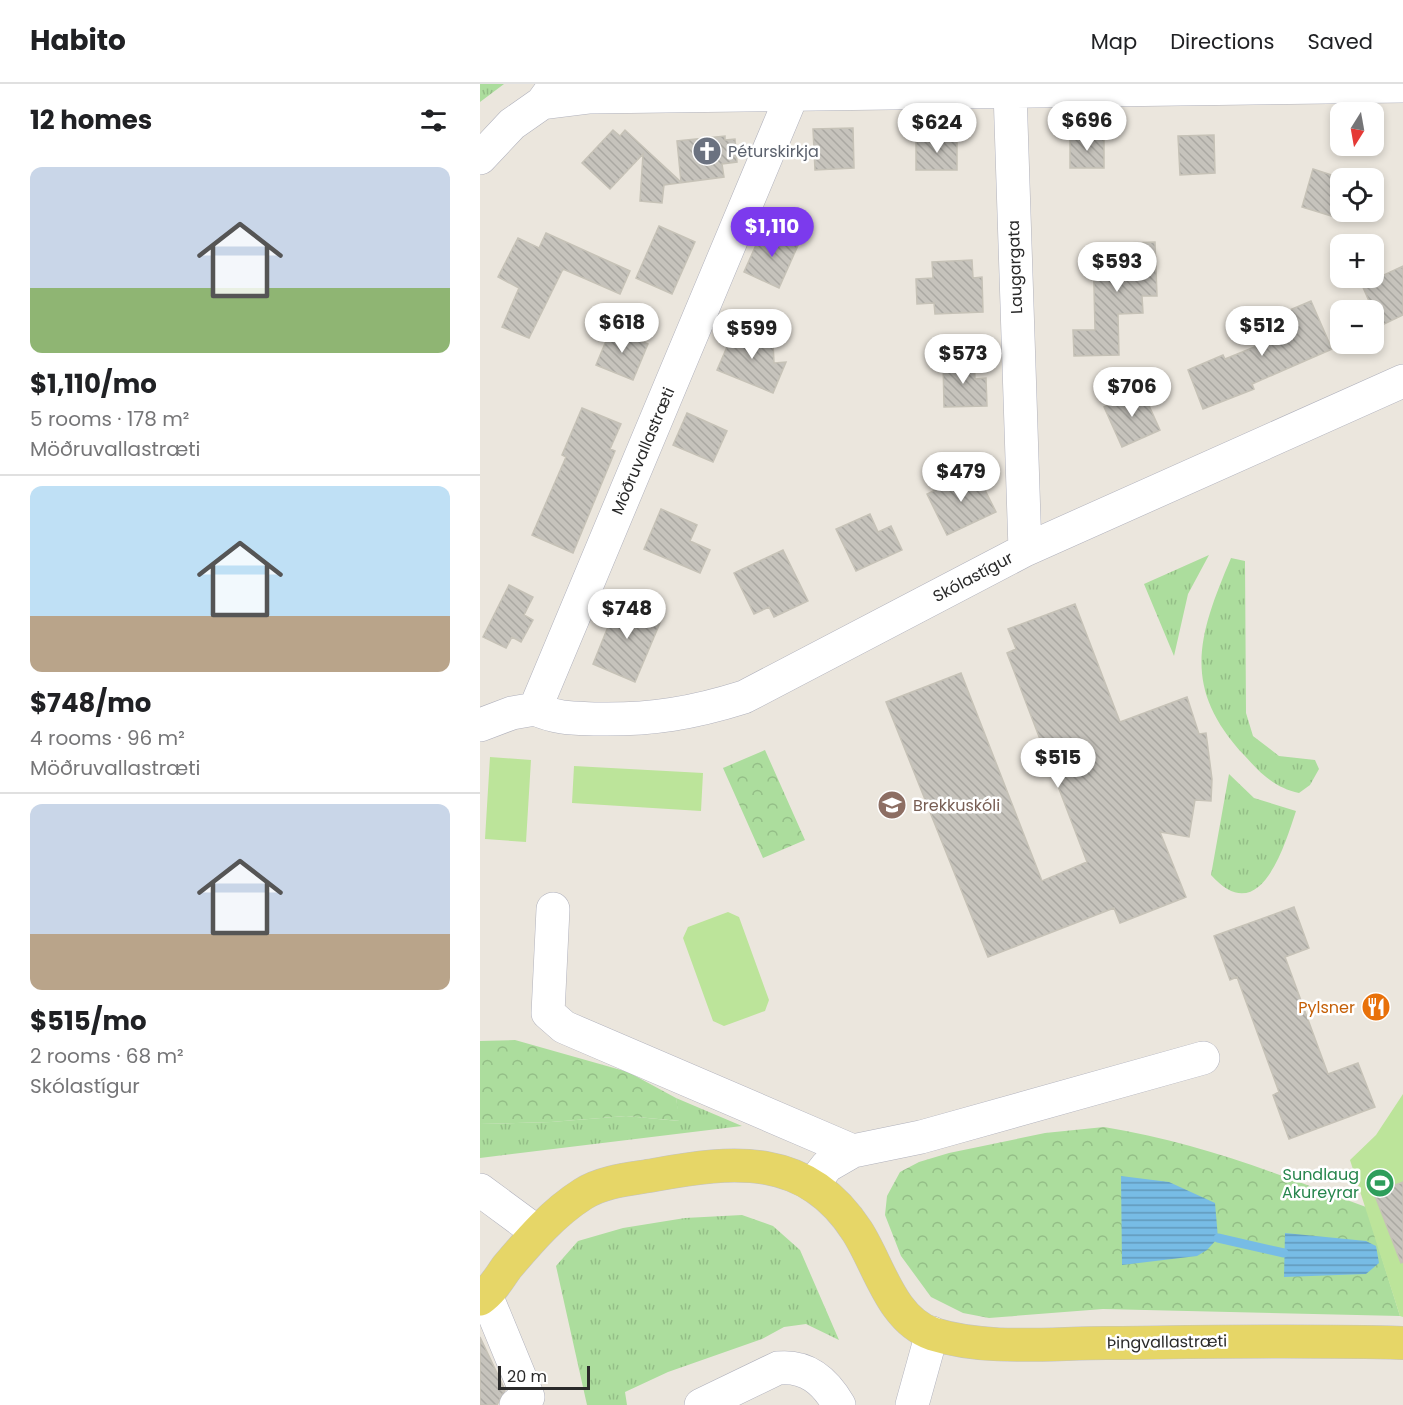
<!DOCTYPE html>
<meta charset="utf-8">
<style>
:root{--surface:#fff;--page:#f2f2f2;--text:#202124;--muted:#757577;--line:#e0e0e0;--accent:#7c3aed}
body{margin:0;font-family:Poppins,sans-serif;background:var(--page);color:var(--text);height:100vh;display:flex;flex-direction:column;font-size:22px;white-space:nowrap}
*{box-sizing:border-box;margin:0}
p{font-size:20px;color:var(--muted)}
.icon{flex:none;width:33px;height:33px;fill:none;stroke:currentColor;stroke-width:2;stroke-linecap:round;stroke-linejoin:round}
.map{position:relative;flex:1;overflow:hidden}
.drawer{display:flex;flex-direction:column;background:var(--surface);width:480px}
.drawer>*{flex:none}
.needle{width:39px;rotate:191deg}
.tools{position:absolute;left:850px;top:18px;display:grid;gap:12px}
.tools a{display:grid;place-items:center;width:54px;height:54px;border-radius:12px;background:var(--surface);box-shadow:0 3px 9px #0003;font-size:30px}
.scale{position:absolute;left:18px;bottom:15px;width:92px;box-sizing:border-box;padding-left:6px;border:3px solid #2a2a2a;border-top:0;font-size:16px;line-height:21px;white-space:nowrap;color:#2a2a2a;-webkit-text-stroke:4px #fff;paint-order:stroke}
.price{position:absolute;translate:-50% -51px;padding:0 14px;border-radius:21px;background:#fff;color:#222;font-size:20px;line-height:39px;filter:drop-shadow(0 2px 3px #0008)}
.price::after{content:'';position:absolute;left:50%;top:36px;width:18px;height:14px;margin-left:-9px;background:inherit;clip-path:polygon(0 0,100% 0,50% 100%)}
.price.selected{background:var(--accent);color:#fff}
ul{padding:0;list-style:none}
li{display:grid;align-content:center;gap:12px;height:318px;padding:0 30px}
li+li{border-top:2px solid var(--line)}
li span{display:grid;place-items:center;height:186px;border-radius:12px;color:#555}
li>.icon{margin-inline-start:auto}
span .icon{width:108px;height:108px;fill:#fffc;stroke-width:1}
li b{font-size:26px}
h2{display:flex;justify-content:space-between;align-items:center;height:72px;padding:0 30px;font-size:26px}
header{display:flex;align-items:center;gap:36px;box-sizing:border-box;height:84px;padding:0 30px;background:var(--surface);border-bottom:2px solid var(--line)}
header strong{font-size:28px}
nav{display:flex;gap:33px;margin-inline-start:auto;font-size:21px}
main{display:flex;flex:1;min-height:0}
.map>svg:first-child{display:block}
.grass{fill:url(#grass-tufts)}
.forest{fill:url(#forest-crowns)}
.pitch{fill:#bce49a}
.water{fill:url(#water-rules)}
.lines{fill:none;stroke-linecap:round;stroke-linejoin:round}
.stream{stroke:#77bce5;stroke-width:9}
.building{fill:url(#building-back-hatch);stroke:#c6c2b7;stroke-width:1.5}
.minor-casing{stroke:#b0b1bc;stroke-width:34}
.major-casing{stroke:#c3c3c3;stroke-width:34}
.minor{stroke:#fff;stroke-width:33}
.major{stroke:#e6d667;stroke-width:33}
.labels{text-anchor:middle;dominant-baseline:central;stroke-width:5;stroke-linejoin:round;paint-order:stroke}
.worship-label{font-size:16px;fill:#5b616d;stroke:#fff;text-anchor:start}
.street-label{font-size:16px;fill:#2a2a2a;stroke:#fff}
.education-label{font-size:16px;fill:#785e54;stroke:#fff;text-anchor:start}
.food-label{font-size:16px;fill:#c56008;stroke:#fff;text-anchor:end}
.leisure-label{font-size:16px;fill:#27864d;stroke:#fff;text-anchor:end}
</style>
<header>
<strong>Habito</strong>
<nav><a>Map</a><a>Directions</a><a>Saved</a></nav>
</header>
<main>
<section class="drawer">
<h2>12 homes<svg class="icon" aria-label="filters" viewBox="0 0 24 24"><path d="M4 7h16M4 17h16"/><circle cx="9" cy="7" r="2"/><circle cx="15" cy="17" r="2"/></svg></h2>
<ul>
<li><span style="background:linear-gradient(#c9d6e8 65%,#8fb573 0)"><svg class="icon" aria-label="home" viewBox="0 0 24 24"><path d="M3 11l9-7 9 7M6 9v11h12V9"/></svg></span><div><b>$1,110/mo</b><p>5 rooms · 178 m²</p><p>Möðruvallastræti</p></div></li>
<li><span style="background:linear-gradient(#bfe0f5 70%,#b9a48a 0)"><svg class="icon" aria-label="home" viewBox="0 0 24 24"><path d="M3 11l9-7 9 7M6 9v11h12V9"/></svg></span><div><b>$748/mo</b><p>4 rooms · 96 m²</p><p>Möðruvallastræti</p></div></li>
<li><span style="background:linear-gradient(#c9d6e8 70%,#b9a48a 0)"><svg class="icon" aria-label="home" viewBox="0 0 24 24"><path d="M3 11l9-7 9 7M6 9v11h12V9"/></svg></span><div><b>$515/mo</b><p>2 rooms · 68 m²</p><p>Skólastígur</p></div></li>
</ul>
</section>
<div class="map">
<svg width="923" height="1321" viewBox="0 0 923 1321">
<defs>
<pattern id="grass-tufts" width="24" height="20" patternUnits="userSpaceOnUse" patternTransform="scale(1.5)"><rect width="24" height="20" fill="#acdd9d"/><path d="M3 7l-1-3M5 7V3M7 7l1-3M15 17l-1-3M17 17v-4M19 17l1-3" fill="none" stroke="#94be87"/></pattern>
<pattern id="forest-crowns" width="20" height="18" patternUnits="userSpaceOnUse" patternTransform="scale(1.5)"><rect width="20" height="18" fill="#acdd9d"/><path d="M2 6a3 3 0 1 1 6 0M12 15a3 3 0 1 1 6 0" fill="none" stroke="#94be87"/></pattern>
<pattern id="water-rules" width="6" height="5" patternUnits="userSpaceOnUse" patternTransform="scale(1.5)"><rect width="6" height="5" fill="#77bce5"/><path d="M0 2.5h6" fill="none" stroke="#6299ba"/></pattern>
<pattern id="building-back-hatch" width="6" height="6" patternUnits="userSpaceOnUse" patternTransform="scale(1.5)"><rect width="6" height="6" fill="#c6c3bc"/><path d="M-1 5l2 2M0 0l6 6M5-1l2 2" fill="none" stroke="#aaa8a2"/></pattern>
</defs>
<rect width="100%" height="100%" fill="#ebe6dd"/>
<path class="grass" d="M0,0H24L0,18Z
M729,471L708,510L694,572L664,500Z
M751,474L765,477L766,629L773,652L799,672L835,676L839,685L830,701L819,709C795,704 781,690 764,671C701,603 718,552 751,474Z
M749,690L774,714L816,727C804,763 780,846 731,791Z
M196,1014L262,1042L0,1074V1040L71,1038L146,1032L199,1037Z
M262,1131L293,1142L320,1166L359,1256L326,1240L304,1243L282,1255L188,1288L145,1308L147,1321H107L76,1182L98,1157L143,1144L205,1134Z"/>
<path class="forest" d="M285,666L325,756L283,774L243,684Z
M35,956L148,988L196,1014L200,1037L146,1032L71,1038L0,1040V957Z
M624,1043C718,1058 798,1090 886,1123L920,1232L623,1225L509,1234L483,1229L451,1213L421,1172L405,1131L407,1112L420,1088L439,1078L469,1069L565,1049Z"/>
<path class="pitch" d="M10,673L51,676L46,758L5,755Z
M94,682L223,689L221,727L92,719Z
M248,828L259,833L289,916L285,927L244,942L233,937L203,854L208,843Z
M923,1010V1233L920,1232L870,1076L896,1051Z"/>
<path class="water" d="M641,1092L689,1098L735,1119L738,1154L727,1166L717,1172L642,1181Z
M805,1149L886,1157L896,1162L899,1179L886,1190L804,1193Z"/>
<g class="lines">
<path class="stream" d="M738,1154L804,1169"/>
</g>
<path class="building" d="M373,44L374,84L335,86L333,45Z
M133,46L140,52L145,46L201,98L197,57L245,52V56L255,55L257,78L242,80L244,93L184,101L182,119L160,117L163,70L130,105L102,79Z
M590,51H624V84H590Z
M734,51L735,89L700,91L698,52Z
M436,54H477V86H436Z
M833,85L861,94V135L822,123Z
M179,142L215,158L192,210L156,194Z
M284,143L319,159L299,204L264,188Z
M66,149L150,187L140,210L83,185L49,254L22,243L39,204L18,193L38,154L59,164Z
M675,158L677,212H662L663,229L638,230L639,271L594,272L593,246H615L613,160Z
M492,176L493,194L502,193L503,228L455,230L454,219L437,220L436,195L453,194L452,178Z
M923,182V231L900,242L882,201Z
M831,217L852,265L772,300L774,305L723,325L708,286L743,271L745,275L799,253L791,234Z
M256,242L293,258L294,279L306,278L293,309L237,286Z
M131,245L168,260L153,296L116,281Z
M494,275L495,295L506,294L507,322L464,323L463,276Z
M662,306L680,346L642,363L624,323Z
M102,324L141,340L130,365L135,367L93,469L52,451L86,373L82,371Z
M207,329L247,347L233,378L193,361Z
M495,386L516,428L467,451L447,410Z
M181,425L217,441L210,457L230,466L220,489L164,465Z
M390,430L398,448L411,442L422,466L376,487L356,445Z
M303,466L328,517L294,533L289,523L274,530L254,489Z
M29,501L53,513L44,531L53,536L41,558L32,553L26,564L3,553Z
M140,513L167,524L164,532L180,539L155,598L113,580Z
M595,520L640,638L707,613L719,650L726,649L732,695L731,717L715,716L709,753L680,748L706,813L640,839L634,824L508,873L406,618L481,589L562,797L607,778L527,569L536,565L528,545Z
M814,823L829,864L805,873L848,990L878,979L895,1023L809,1055L793,1011L799,1008L757,893L750,896L734,852Z
M923,1098V1178L921,1179L894,1109Z
M0,1253L25,1306L17,1321H0Z"/>
<g class="lines">
<g class="minor-casing">
<path id="minor" d="M530,7L545,466
M62,19L110,13L923,2
M0,74L32,40L62,19L75,1
M55,625C78,635 93,634 118,635C172,636 213,629 264,613L545,466L923,297
M55,625L312,11L308,0
M0,641L32,629L55,625
M73,825L68,929L84,943L373,1067
M333,1100L347,1082L373,1067L441,1053L723,974
M0,1106L57,1148
M6,1211L48,1313L36,1321
M221,1321L298,1284C327,1281 345,1297 359,1321
M432,1321L452,1249"/>
</g>
<g class="major-casing">
<path id="major" d="M0,1215C12,1207 19,1194 27,1183C50,1156 73,1129 103,1110C123,1097 151,1095 174,1091C254,1076 327,1069 377,1147C399,1181 411,1236 453,1250C508,1267 571,1259 627,1259C726,1258 824,1256 923,1259"/>
</g>
<use href="#minor" class="minor"/>
<use href="#major" class="major"/>
</g>
<defs>
<g id="church-disc" transform="scale(1.5)"><circle r="9.5" fill="#6b7280" stroke="#fff"/><path d="M-1.2-6h2.4v3.5h3.3v2.4h-3.3V6h-2.4V-.1h-3.3v-2.4h3.3Z" fill="#fff"/></g>
<g id="school-disc" transform="scale(1.5)"><circle r="9.5" fill="#8d6e63" stroke="#fff"/><path d="M0-5L7-2L0 1L-7-2ZM-4 1L0 2.5L4 1V4Q0 6-4 4Z" fill="#fff"/></g>
<g id="restaurant-disc" transform="scale(1.5)"><circle r="9.5" fill="#e8710a" stroke="#fff"/><path d="M-5-6h1v4h1v-4h1v4h1v-4h1v5L-1.5 .5V6h-2V.5L-5-1ZM5-6V6H3V1.5H1.5Q1.5-4 5-6Z" fill="#fff"/></g>
<g id="stadium-disc" transform="scale(1.5)"><circle r="9.5" fill="#2e9e5b" stroke="#fff"/><path d="M0-5a6.5 5 0 1 0 0 10a6.5 5 0 1 0 0-10ZM-3.5-1.8h7v3.6h-7Z" fill="#fff"/></g>
</defs>
<g fill-rule="evenodd">
<use href="#church-disc" x="227" y="67"/>
<use href="#school-disc" x="412" y="721"/>
<use href="#restaurant-disc" x="896" y="923"/>
<use href="#stadium-disc" x="900" y="1099"/>
</g>
<g class="labels">
<g class="worship-label">
<text x="248" y="67">Péturskirkja</text>
</g>
<g class="street-label">
<text transform="translate(535 183) rotate(-92)">Laugargata</text>
<text transform="translate(163 367) rotate(-67)">Möðruvallastræti</text>
<text transform="translate(493 493) rotate(-28)">Skólastígur</text>
<text transform="translate(687 1258) rotate(-1)">Þingvallastræti</text>
</g>
<g class="education-label">
<text x="433" y="721">Brekkuskóli</text>
</g>
<g class="food-label">
<text x="875" y="923">Pylsner</text>
</g>
<g class="leisure-label">
<text x="879" y="1090">Sundlaug<tspan x="879" dy="18">Akureyrar</tspan></text>
</g>
</g>
</svg>
<div class="tools">
<a><svg class="needle" viewBox="-14 -14 28 28"><path d="M0-13l5 13h-10z" fill="#e53935"/><path d="M0 13l5-13h-10z" fill="#757577"/></svg></a>
<a><svg class="icon" aria-label="locate" viewBox="0 0 24 24"><circle cx="12" cy="12" r="6"/><path d="M12 2v4M12 18v4M2 12h4M18 12h4"/></svg></a>
<a>+</a>
<a>−</a>
</div>
<div class="scale">20 m</div>
<b class="price" style="left:607px;top:68px">$696</b>
<b class="price" style="left:457px;top:70px">$624</b>
<b class="price selected" style="left:292px;top:174px">$1,110</b>
<b class="price" style="left:637px;top:209px">$593</b>
<b class="price" style="left:142px;top:270px">$618</b>
<b class="price" style="left:782px;top:273px">$512</b>
<b class="price" style="left:272px;top:276px">$599</b>
<b class="price" style="left:483px;top:301px">$573</b>
<b class="price" style="left:652px;top:334px">$706</b>
<b class="price" style="left:481px;top:419px">$479</b>
<b class="price" style="left:147px;top:556px">$748</b>
<b class="price" style="left:578px;top:705px">$515</b>
</div>
</main>
